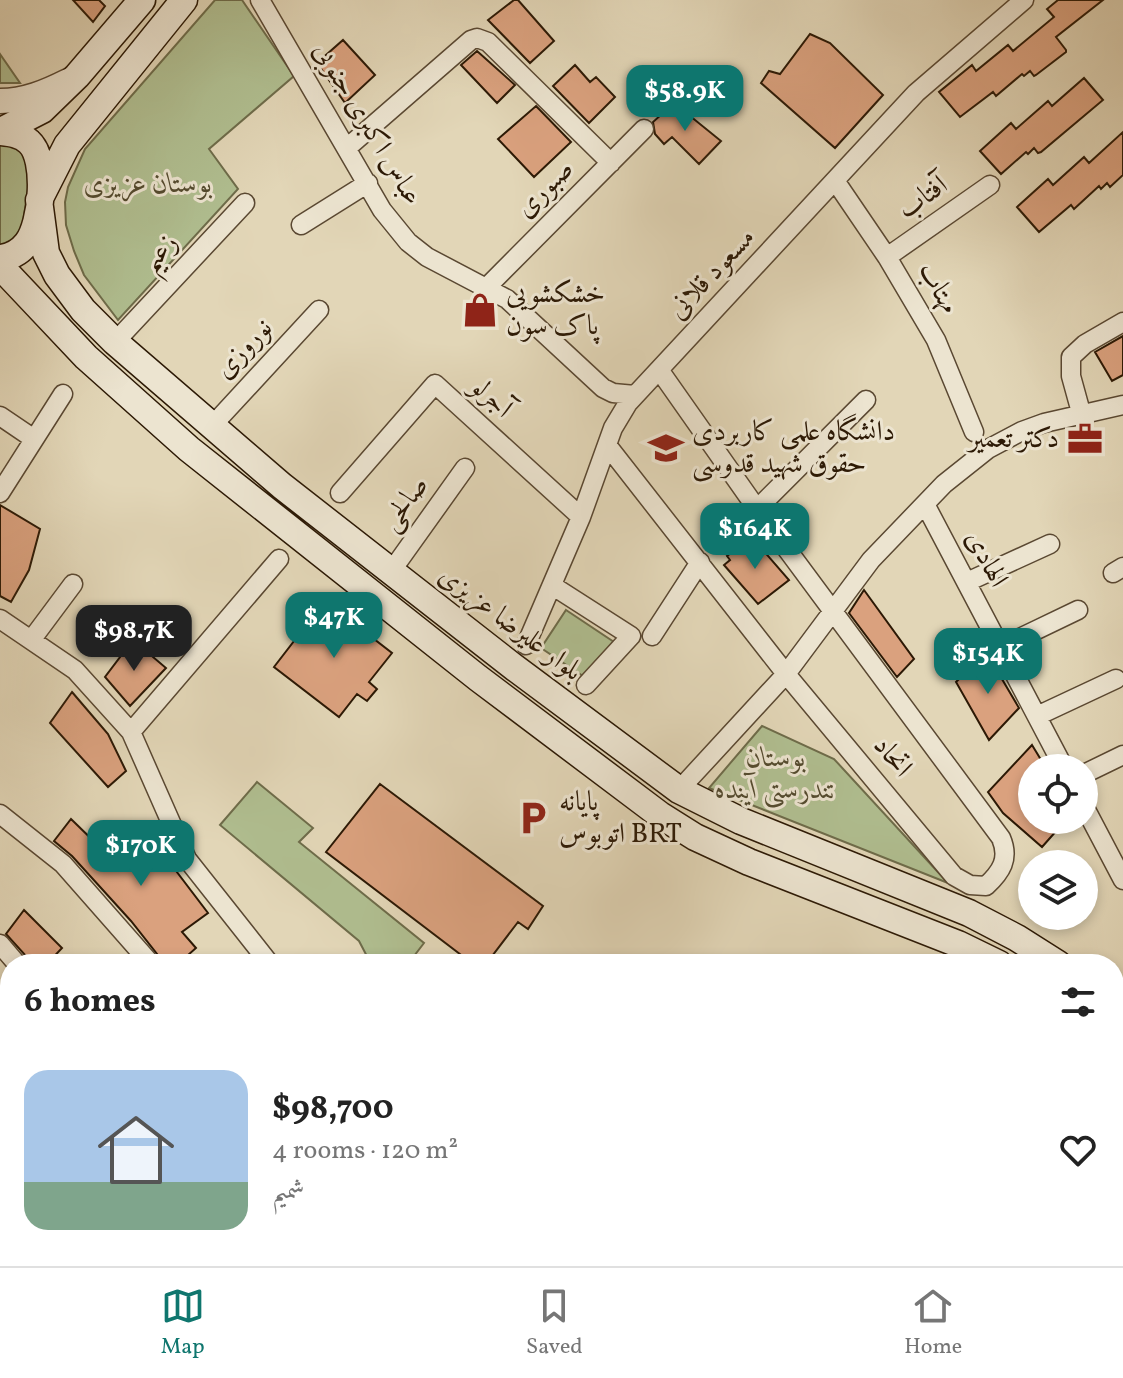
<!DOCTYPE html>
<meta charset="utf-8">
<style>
:root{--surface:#fff;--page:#f6f6f6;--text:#222;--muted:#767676;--line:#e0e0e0;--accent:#0f766e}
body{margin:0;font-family:Vollkorn,Amiri,serif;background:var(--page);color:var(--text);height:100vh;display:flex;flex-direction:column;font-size:30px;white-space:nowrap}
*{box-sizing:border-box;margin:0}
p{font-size:26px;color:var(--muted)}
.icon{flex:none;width:44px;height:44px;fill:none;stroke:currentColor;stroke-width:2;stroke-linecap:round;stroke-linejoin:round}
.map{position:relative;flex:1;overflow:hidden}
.panel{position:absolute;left:0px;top:954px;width:1124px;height:312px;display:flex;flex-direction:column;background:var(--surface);border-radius:32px 32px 0 0;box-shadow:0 4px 12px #0003}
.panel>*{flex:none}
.fabs{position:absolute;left:1018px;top:754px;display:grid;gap:16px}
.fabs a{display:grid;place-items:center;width:80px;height:80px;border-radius:50%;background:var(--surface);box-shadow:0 4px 12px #0003;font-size:40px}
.price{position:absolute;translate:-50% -68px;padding:0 18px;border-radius:16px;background:var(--accent);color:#fff;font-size:26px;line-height:52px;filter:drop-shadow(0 2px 4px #0008)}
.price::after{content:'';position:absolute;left:50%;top:48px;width:24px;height:18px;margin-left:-12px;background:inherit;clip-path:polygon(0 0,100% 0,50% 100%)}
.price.selected{background:#222;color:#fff}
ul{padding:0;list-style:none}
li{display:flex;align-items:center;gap:24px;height:200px;padding:0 24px}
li+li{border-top:2px solid var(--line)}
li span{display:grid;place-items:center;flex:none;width:224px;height:160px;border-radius:24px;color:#555}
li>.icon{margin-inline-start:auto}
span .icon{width:96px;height:96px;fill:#fffc;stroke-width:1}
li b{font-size:34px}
h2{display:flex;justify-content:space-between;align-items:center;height:96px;padding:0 24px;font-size:34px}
.tabs{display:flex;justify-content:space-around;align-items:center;height:112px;border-top:2px solid var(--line);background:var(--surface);font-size:22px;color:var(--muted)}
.tabs a{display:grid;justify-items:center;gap:4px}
.tabs .selected{color:var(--accent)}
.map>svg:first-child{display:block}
.green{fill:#b0be90;stroke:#6e6c4a;stroke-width:2}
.building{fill:#daa17e;stroke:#2c1905;stroke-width:2}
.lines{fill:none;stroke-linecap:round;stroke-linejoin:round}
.minor-casing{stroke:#5a4832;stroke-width:21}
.tertiary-casing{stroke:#5a4832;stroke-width:27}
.secondary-casing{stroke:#2c1905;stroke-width:29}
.trunk-casing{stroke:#2c1905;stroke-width:35}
.minor{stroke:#ece4d0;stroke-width:18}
.tertiary{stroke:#ece4d0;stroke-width:24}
.secondary{stroke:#ece4d0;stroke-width:26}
.trunk{stroke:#e2d6b7;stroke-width:32}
.labels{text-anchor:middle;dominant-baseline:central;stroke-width:6;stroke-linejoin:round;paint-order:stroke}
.street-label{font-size:28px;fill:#2c1905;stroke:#ece4d0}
.park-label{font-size:28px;font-style:italic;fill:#544b2f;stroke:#ece4d0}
.poi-label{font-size:28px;fill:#2c1905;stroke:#ece4d0;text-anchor:start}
</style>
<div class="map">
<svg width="1123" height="1266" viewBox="0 0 1123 1266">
<rect width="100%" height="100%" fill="#e2d6b7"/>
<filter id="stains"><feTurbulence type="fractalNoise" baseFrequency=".0025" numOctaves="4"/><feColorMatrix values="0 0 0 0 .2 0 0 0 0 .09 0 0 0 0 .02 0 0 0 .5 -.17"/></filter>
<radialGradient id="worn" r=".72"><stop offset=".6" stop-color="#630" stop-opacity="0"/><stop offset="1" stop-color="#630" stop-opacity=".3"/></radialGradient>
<path class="green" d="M215,0H242L294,76L209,149L238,189L118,320L84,275L74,251L66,225L65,202L68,187L85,149Z
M0,54L20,83H0Z
M0,144L19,145L32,163L21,235L0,247Z
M566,610L614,642L589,680L541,648Z
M762,726L834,759L948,883L709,788Z
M257,782L313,828L299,842L424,943L411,960L414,964H371L359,941L220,825Z
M451,1256H495L503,1266H459Z
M579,1256H703L708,1266H568Z
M766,1256H883L820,1266H769Z"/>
<path class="building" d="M73,0H99L105,6L93,22Z
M514,0H518L554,41L530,63L488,20Z
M1058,0H1103L1056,37L1066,50V52L1036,75L1034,76L1030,71L1024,76L1022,74L996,96L993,92L960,117L939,92L972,65L976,71L1008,45L1013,51L1054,17L1047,9Z
M810,34L830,43L883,95L835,148L761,83L769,71L780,74Z
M343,40L375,75L345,103L317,63Z
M477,51L515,85L497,103L461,65Z
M575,65L590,82L596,77L615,97L589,123L553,86Z
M1084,78L1103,100L1041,152L1038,153L1034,148L1028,154L1026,152L1001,174L980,151L1011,123L1016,129L1048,101L1052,106Z
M674,103L721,141L699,164L672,137L664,144L655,134L653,122Z
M536,106L571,142L534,177L498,139Z
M1123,132V175L1110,187L1107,183L1101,189L1099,186L1074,209L1071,205L1039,232L1017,207L1048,179L1053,185L1084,157L1089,163Z
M1123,336V375L1112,381L1095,352Z
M0,505L40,529L29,570L11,602L0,596Z
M755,541L789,580L758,604L724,565L730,560L727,556L746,542L749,546Z
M864,590L914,659L897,677L849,613Z
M325,601L392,653L369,682L377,689L367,701L357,694L339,717L274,667Z
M133,640L166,668L130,706L105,677Z
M986,652L1019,708L989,740L956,682Z
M72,692L108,734L126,771L108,787L50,723Z
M1032,745L1046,768H1032V820H1066L1042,847L1003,813L988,792Z
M380,784L543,906L528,929L518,922L486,964H473L326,852Z
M71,819L108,855L140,824L167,853L164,855L208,913L182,932L196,948L178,964H165L131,921L72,856L54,841Z
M24,910L62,948L47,964H29L26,956L6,934Z"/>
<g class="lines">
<g class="minor-casing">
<path id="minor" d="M260,0L382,210L408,242L427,257L507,299L603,388L613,393L635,395
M348,147L471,40L477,38L488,42L611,163
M836,182L887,257L936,340L974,432
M301,225L368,183
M887,257L990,185
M485,289L644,129
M115,342L245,203
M0,416L34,439
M1082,416L1071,376V357L1085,344L1123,322
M211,427L319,310
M607,445L786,674L954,876L970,885L986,886C1001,872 1010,859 1001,838L757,509L660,371
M0,493L63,394
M340,493L435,384L581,517
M925,504L1064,768
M757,509L866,400
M390,573L465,468
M1113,573L1123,567
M967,582L1050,544
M553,586L631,636L586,685
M0,619L75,670L131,732L187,859L270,964
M652,636L700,562
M32,639L73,584
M526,645L581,517L613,428L628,403L916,93L1024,0
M1001,647L1078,610
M1037,716L1116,679
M131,732L279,559
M1084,774L1123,755
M679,790L786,674L871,560L944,484L988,449L1022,431L1044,423L1123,405
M1084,806L1123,880
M0,814L63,864L151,964
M0,944L17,964
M505,1256L513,1266"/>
</g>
<g class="tertiary-casing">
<path id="tertiary" d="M0,101C25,101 46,92 68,81"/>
</g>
<g class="secondary-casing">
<path id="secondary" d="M184,0L67,145L39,200L46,253L57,275L83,310L115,342L282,486L515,668L679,790L741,821L969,913L1017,938L1058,964
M1,131L42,110L77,76L142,0
M0,132C10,133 21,134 29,142C48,159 42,224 27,243C20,252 10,257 0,258
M0,266L86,357L189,449L478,678L660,815L695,837L749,862L958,944L999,964
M1114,1014L1123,1023
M1114,1062L1123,1073
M1055,1266L1123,1258"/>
</g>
<g class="trunk-casing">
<path id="trunk" d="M0,1078L10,1087
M0,1150L10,1159
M123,1256L134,1266
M202,1256L214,1266"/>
</g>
<use href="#minor" class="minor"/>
<use href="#tertiary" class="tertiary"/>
<use href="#secondary" class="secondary"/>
<use href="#trunk" class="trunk"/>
</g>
<defs>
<g id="shop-bare" transform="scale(2.76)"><path d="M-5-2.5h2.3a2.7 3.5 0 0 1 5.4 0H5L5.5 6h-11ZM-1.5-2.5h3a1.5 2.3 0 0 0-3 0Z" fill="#8f2418" stroke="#ece4d0" stroke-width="2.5" paint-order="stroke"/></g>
<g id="office-bare" transform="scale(2.76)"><path d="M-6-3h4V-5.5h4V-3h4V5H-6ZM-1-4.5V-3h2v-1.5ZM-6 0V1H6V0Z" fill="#8f2418" stroke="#ece4d0" stroke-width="2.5" paint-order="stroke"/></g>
<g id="university-bare" transform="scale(2.76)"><path d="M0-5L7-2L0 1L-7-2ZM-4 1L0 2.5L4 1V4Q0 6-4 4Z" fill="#8f2418" stroke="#ece4d0" stroke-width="2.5" paint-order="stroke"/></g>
<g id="parking-bare" transform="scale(2.76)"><path d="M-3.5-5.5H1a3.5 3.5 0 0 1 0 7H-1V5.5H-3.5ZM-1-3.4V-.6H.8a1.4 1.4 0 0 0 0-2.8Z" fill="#8f2418" stroke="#ece4d0" stroke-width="2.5" paint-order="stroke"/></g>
</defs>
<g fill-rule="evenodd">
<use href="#shop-bare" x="480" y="310"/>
<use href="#office-bare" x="1085" y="439"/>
<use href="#university-bare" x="666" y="448"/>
<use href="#parking-bare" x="533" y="818"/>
</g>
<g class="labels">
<g class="street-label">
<text transform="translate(367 124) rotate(59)">عباس اکبری جنوبی</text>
<text transform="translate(545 189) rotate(-45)">صبوری</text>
<text transform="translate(923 198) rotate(-35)">آفتاب</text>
<text transform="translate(160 253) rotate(-47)">زعیم</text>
<text transform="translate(712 274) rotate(-47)">مسعود قلانی</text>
<text transform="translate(938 288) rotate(60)">مهتاب</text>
<text transform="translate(244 349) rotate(-47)">نوروزی</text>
<text transform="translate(491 398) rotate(42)">آجرلو</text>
<text transform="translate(405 504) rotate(-54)">صالحی</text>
<text transform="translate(986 559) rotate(62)">الهادی</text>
<text transform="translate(510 624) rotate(37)">بلوار علیرضا عزیزی</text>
<text transform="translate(892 757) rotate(50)">اتحاد</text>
</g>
<g class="park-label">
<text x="148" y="184">بوستان عزیزی</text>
<text x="776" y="758">بوستان<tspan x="776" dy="32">تندرستی آینده</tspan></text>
</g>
<g class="poi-label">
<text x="506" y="294">خشکشویی<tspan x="506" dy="32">پاک سون</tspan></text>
<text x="692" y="432">دانشگاه علمی کاربردی<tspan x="692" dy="32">حقوق شهید قدوسی</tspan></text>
<text x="1059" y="439" text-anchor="end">دکتر تعمیر</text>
<text x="559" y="802">پایانه<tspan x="559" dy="32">اتوبوس BRT</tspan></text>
</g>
</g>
<rect width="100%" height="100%" filter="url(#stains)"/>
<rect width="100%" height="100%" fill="url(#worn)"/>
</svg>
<div class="fabs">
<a><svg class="icon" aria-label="locate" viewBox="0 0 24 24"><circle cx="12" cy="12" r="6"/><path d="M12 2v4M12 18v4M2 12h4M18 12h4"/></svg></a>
<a><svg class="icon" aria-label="layers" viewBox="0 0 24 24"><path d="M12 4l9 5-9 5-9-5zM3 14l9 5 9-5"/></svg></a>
</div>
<b class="price" style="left:685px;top:133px">$58.9K</b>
<b class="price" style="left:755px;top:571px">$164K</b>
<b class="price" style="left:334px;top:660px">$47K</b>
<b class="price selected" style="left:134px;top:673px">$98.7K</b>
<b class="price" style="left:988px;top:696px">$154K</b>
<b class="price" style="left:141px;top:888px">$170K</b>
<section class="panel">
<h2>6 homes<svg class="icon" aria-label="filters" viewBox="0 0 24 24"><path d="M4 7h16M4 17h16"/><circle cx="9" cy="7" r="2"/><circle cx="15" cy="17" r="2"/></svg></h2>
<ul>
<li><span style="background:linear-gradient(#a9c7e8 70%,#7fa58c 0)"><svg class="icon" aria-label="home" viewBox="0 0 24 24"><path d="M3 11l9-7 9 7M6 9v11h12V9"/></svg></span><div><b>$98,700</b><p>4 rooms · 120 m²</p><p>شمیم</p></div><svg class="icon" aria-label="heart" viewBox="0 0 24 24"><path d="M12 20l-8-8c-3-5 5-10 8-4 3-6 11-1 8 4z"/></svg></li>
</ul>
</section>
</div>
<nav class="tabs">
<a class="selected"><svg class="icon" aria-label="map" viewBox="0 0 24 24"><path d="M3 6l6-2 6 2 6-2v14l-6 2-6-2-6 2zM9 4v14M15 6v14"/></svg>Map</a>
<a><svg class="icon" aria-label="saved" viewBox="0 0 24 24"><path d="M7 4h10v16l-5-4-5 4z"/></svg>Saved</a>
<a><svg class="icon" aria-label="home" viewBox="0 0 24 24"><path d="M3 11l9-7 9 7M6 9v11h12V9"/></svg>Home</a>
</nav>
